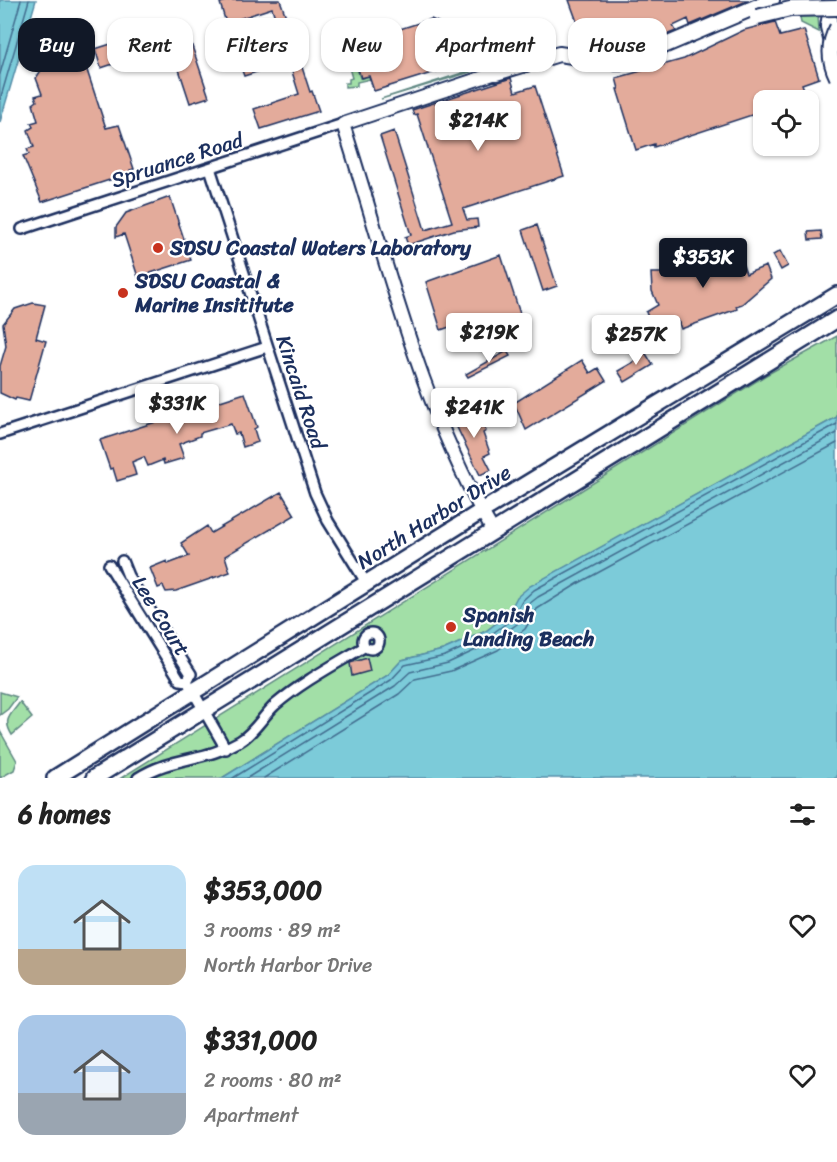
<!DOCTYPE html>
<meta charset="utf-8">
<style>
:root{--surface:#fff;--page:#f2f2f2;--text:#222;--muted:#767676;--accent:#111827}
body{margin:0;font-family:Sriracha,sans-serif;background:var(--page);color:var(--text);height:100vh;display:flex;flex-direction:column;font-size:22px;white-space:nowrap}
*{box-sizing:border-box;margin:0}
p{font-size:20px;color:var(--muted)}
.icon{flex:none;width:33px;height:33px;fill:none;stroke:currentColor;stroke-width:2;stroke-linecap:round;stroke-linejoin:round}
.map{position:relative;height:778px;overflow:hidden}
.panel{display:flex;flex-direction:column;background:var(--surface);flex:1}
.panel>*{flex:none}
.guide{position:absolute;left:18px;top:18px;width:801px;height:54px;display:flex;gap:12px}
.buttons{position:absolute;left:753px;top:90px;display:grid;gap:12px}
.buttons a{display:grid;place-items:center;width:66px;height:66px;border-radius:12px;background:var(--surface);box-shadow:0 2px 4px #0004;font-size:30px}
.price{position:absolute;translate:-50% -51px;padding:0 14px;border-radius:6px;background:#fff;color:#222;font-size:20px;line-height:39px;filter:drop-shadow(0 2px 3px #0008)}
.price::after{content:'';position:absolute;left:50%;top:36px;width:18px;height:14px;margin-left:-9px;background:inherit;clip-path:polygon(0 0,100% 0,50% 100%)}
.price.active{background:var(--accent);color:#fff}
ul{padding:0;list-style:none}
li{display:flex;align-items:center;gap:18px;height:150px;padding:0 18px}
li span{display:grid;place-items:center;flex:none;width:168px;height:120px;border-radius:18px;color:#555}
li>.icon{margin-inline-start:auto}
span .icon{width:72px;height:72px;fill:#fffc;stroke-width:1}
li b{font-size:26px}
h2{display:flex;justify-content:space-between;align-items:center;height:72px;padding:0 18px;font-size:26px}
.tag{padding:0 21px;border-radius:18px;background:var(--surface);box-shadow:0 2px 4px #0004;font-size:21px;line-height:54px}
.tag.active{background:var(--accent);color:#fff}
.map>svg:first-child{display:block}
.green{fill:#a2dfa7;stroke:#5e8782;stroke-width:1.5}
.water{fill:#7ccbd9;stroke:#558da8;stroke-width:1.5}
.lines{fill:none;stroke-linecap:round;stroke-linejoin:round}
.shore{stroke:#426d8f;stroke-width:1.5}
.building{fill:#e3ab9b;stroke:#1b2f5e;stroke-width:1.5}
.minor-casing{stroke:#1b2f5e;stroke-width:14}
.tertiary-casing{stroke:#1b2f5e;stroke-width:16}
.secondary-casing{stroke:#1b2f5e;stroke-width:18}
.primary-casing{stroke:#1b2f5e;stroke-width:20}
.minor{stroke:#fff;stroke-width:9}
.tertiary{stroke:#fff;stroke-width:12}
.secondary{stroke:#fff;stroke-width:14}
.primary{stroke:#fff;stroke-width:15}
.secondary-bridge-casing{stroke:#1b2f5e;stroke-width:18;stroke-linecap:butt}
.secondary-bridge{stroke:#fff;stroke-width:14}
.poi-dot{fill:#c8321e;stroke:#fff;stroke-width:2}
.labels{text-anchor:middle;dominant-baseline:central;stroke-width:4.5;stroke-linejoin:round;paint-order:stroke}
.street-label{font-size:21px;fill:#1b2f5e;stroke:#fff}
.poi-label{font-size:21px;font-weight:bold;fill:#1b2f5e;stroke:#fff;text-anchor:start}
</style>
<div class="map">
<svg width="837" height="778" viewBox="0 0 837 778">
<rect width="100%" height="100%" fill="#fff"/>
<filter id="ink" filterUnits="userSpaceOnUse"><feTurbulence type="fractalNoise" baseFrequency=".0167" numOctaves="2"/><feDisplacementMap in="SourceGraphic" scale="12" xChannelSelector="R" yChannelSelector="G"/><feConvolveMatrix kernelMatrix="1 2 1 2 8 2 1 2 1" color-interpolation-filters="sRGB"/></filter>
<g filter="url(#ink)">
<path class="green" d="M812,0H822L818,14L819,32L801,23L799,13L810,6Z
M350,45L360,78L369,76L370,79L357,82V86L345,87V83H349V79L352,78L343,47Z
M526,45L528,51L495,62H490L487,52L489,51L492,56Z
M468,71L470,72L381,99Z
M837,336V417L531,586L508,614L486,631L443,650L402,660L388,675L222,778H121L766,375Z
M0,692L17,697L8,709L0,715Z
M20,702L32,718L12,735C2,719 11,715 20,702Z
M0,731L17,761L14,770L0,778Z"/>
<path class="water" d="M0,0H36L0,122Z
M837,417V778H222L388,675L402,660L443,650L486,631L508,614L517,597L530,586Z"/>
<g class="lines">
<path class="shore" d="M0,74L21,0
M0,100L29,0
M233,778L391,680L405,665L445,656L489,636L512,619L523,600L534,590L837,424
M247,778L395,686L410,672L448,663L493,642L517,624L529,604L538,597L837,433
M264,778L399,694L415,679L451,671L498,650L525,629L537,609L579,583L837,443"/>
</g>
<path class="building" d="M230,0H280L301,58H299L310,92L312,91L319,111L261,129L254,109L299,94L289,62L244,76L237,57L283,42L272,8L226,23L220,3Z
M569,0H749L690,25L688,19L673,26L676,31L618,54L587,49Z
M431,19L457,31L467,62L374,91L369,76L361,78L350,45Z
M775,22L780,36L804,30L819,78L802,84L808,100H764V111L654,147V144L636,150L617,89H619L616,78L684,59L744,30Z
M155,30L158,38L179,32L181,40L189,37L209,97L190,103L171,45L101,68L95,49Z
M80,49L106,128L119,125L134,169L130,170L131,173L42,202L23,156L29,154L27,149L34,147L28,130L33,127L31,123L38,121L33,104L37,101L35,96L42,94L36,78L42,69L40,63Z
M511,78L515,92L535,86L564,176L463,209L467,220L477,219L478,227L454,230L408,245L405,237L411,235L380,136L394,131L425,230L452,222L417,114L414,115L412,110Z
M170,197L191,260L138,277L124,234L116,237V227L126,213Z
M537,225L557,286L543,291L523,230Z
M821,231L822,239L809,240L808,232Z
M726,245L729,253L733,251L738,266L743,265L746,274L766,266L771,279L742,304L736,306L737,309L681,329L678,320L674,322L673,319L651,326L646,312L658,305L652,291L651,273H661L677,268L685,261Z
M780,251L788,266L781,270L773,255Z
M501,255L523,323L481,337L475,318L441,330L426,282Z
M33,303L45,305L36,338L46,341L29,401L16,398L15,400L0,393V366L6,346L3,324L15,309Z
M643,349L653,365L625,382L618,371L639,359L635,353Z
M507,351L510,356L468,377L466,374Z
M582,360L590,373L598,368L606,381L526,430L514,403Z
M245,393L257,427L254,429L258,442L243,447L239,433L235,434L231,424L200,433V436L179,444L184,458L164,464L163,460L148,466L144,457L132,462L136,475L117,481L113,468L110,469L100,440Z
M475,408L486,431L483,433L490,453L484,456L491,470L480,475L453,419Z
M281,492L295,515L225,556L230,572L176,591L166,592L163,586L158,588L150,568L167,561L168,564L189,556L181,543L207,526L211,533Z
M367,658L370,671L352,676L350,663Z"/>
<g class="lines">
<g class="minor-casing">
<path id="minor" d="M210,168L315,493L328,521L367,584
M22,229L343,124
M0,434L267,347
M122,561L128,576L191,674L187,681
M109,565L180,680L187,681L226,749
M363 641a8 8 0 1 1 16 0a8 8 0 1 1-16 0Z
M138,778C172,756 204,762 240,741C254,733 263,716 275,705C302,682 334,665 364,647"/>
</g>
<g class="tertiary-casing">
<path id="tertiary" d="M493,531C420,406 387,261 343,124L496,73"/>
</g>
<g class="secondary-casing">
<path id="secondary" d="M832,0L828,27L833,47
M496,73L559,54L619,63L633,59L772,0"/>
</g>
<g class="primary-casing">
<path id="primary" d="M55,778L482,511L837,295
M94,778L837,319"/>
</g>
<use href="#minor" class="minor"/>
<use href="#tertiary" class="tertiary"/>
<use href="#secondary" class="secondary"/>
<use href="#primary" class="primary"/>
<g class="secondary-bridge-casing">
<path id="secondary-bridge" d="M757,17L790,9L837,8
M837,28C828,44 829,61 837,77"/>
</g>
<use href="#secondary-bridge" class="secondary-bridge"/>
</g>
</g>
<g class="poi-dot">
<circle cx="158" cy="248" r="6"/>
<circle cx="123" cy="293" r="6"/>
<circle cx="451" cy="627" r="6"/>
</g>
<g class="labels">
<g class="street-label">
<text transform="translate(177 160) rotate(-18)">Spruance Road</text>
<text transform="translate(301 392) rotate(72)">Kincaid Road</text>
<text transform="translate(434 517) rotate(-32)">North Harbor Drive</text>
<text transform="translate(161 616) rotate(58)">Lee Court</text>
</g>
<g class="poi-label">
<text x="170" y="248">SDSU Coastal Waters Laboratory</text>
<text x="135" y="281">SDSU Coastal &amp;<tspan x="135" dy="24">Marine Insititute</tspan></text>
<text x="463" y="615">Spanish<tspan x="463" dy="24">Landing Beach</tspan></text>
</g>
</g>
</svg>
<div class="buttons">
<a><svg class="icon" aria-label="locate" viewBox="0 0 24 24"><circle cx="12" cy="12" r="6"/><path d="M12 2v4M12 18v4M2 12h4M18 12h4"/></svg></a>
</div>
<b class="price" style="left:478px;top:152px">$214K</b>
<b class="price active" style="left:703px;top:289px">$353K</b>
<b class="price" style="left:489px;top:364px">$219K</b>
<b class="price" style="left:636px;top:366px">$257K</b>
<b class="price" style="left:177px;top:435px">$331K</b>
<b class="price" style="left:474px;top:439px">$241K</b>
<div class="guide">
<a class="tag active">Buy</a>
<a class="tag">Rent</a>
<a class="tag">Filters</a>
<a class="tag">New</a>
<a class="tag">Apartment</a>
<a class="tag">House</a>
</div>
</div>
<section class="panel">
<h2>6 homes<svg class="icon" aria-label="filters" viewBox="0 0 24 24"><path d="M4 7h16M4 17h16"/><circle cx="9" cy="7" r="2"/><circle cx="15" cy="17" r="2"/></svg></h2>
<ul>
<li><span style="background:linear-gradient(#bfe0f5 70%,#b9a48a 0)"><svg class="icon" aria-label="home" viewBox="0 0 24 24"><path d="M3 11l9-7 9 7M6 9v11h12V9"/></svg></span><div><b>$353,000</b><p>3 rooms · 89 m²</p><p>North Harbor Drive</p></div><svg class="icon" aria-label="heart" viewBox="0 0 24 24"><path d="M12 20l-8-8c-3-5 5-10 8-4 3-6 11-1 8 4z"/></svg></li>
<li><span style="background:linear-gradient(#a9c7e8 65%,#9aa5b1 0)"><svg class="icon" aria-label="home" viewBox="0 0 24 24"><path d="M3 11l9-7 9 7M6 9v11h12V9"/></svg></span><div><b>$331,000</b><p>2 rooms · 80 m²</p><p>Apartment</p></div><svg class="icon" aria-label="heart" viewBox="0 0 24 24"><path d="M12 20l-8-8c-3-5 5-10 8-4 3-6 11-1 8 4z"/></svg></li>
</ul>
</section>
